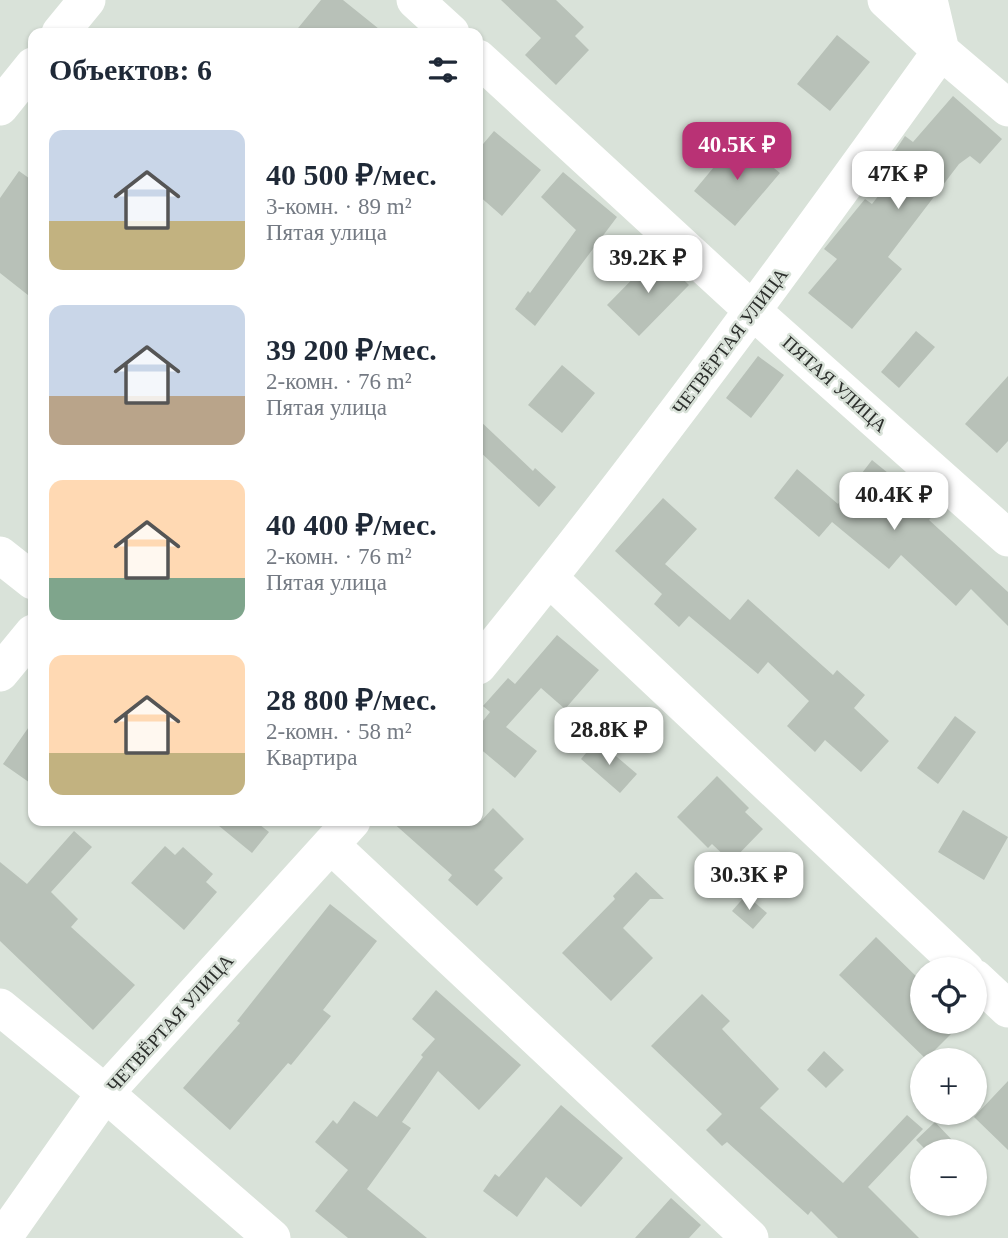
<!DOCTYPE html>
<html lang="ru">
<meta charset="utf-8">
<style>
:root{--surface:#fff;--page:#f2f2f3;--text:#1f2937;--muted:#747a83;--accent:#b93275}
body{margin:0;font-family:Georgia,serif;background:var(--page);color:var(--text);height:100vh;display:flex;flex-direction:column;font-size:26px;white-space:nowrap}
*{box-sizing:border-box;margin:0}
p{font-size:23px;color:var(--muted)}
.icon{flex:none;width:38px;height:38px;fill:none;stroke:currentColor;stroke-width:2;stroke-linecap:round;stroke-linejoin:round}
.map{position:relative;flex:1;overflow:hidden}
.sheet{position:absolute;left:28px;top:28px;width:455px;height:798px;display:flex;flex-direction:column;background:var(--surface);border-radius:14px;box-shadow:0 2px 5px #0004}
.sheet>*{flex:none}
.buttons{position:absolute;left:910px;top:957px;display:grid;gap:14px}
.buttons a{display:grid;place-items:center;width:77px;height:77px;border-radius:50%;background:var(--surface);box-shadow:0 2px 5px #0004;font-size:35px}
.price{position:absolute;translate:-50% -60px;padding:0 16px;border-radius:14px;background:#fff;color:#222;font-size:23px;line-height:46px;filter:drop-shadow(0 2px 4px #0008)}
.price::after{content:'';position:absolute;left:50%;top:42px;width:21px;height:16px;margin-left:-10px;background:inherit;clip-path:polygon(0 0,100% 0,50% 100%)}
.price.on{background:var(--accent);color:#fff}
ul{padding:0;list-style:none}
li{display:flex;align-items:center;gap:21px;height:175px;padding:0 21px}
li span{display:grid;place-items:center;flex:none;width:196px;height:140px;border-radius:14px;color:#555}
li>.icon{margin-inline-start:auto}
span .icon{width:84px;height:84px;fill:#fffc;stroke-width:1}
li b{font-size:30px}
h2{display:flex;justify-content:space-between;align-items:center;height:84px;padding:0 21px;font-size:30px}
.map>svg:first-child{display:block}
.building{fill:#b8c1b8}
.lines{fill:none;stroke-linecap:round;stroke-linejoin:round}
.minor{stroke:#fff;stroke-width:37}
.labels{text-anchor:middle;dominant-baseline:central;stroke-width:5;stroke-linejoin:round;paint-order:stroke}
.street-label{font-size:19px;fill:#2c2f2c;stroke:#d9e2d9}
</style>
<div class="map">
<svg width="1008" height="1238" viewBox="0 0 1008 1238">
<rect width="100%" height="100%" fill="#d9e2d9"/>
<path class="building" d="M321,0H343L384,33H294Z
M501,0H556L584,27L575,36L589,50L556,85L525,55L541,38Z
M837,35L870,62L830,111L797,84Z
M953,96L1002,139L980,164L970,156L959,164L888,257L902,269L852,329L808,293L837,259L824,249L865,199L872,204L904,163L893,154L905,136L913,142Z
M494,131L541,170L502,216L478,195V150Z
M738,138L780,173L735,226L694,191Z
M19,171L33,181V299L0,273V198Z
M563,172L617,217L535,326L515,309L528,291L530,293L576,230L541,197Z
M657,254L689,285L639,336L607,305Z
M916,331L935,347L899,388L881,372Z
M758,356L784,375L751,418L726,398Z
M562,365L595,393L562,433L528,405Z
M1008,376V441L997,453L965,424Z
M478,419L533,471L535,468L556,487L539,507L478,450Z
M872,460L936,512L929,520L1008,592V626L971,589L956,606L901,555L889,569L832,522L819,537L774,498L797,469L838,504Z
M663,498L697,529L665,564L730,620L748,599L833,675L837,670L865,695L854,708L889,741L861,772L825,740L815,752L787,726L809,701L768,662L758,674L689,616L679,627L654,604L662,594L615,551Z
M557,635L599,670L565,709L541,688L506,727L537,751L515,778L478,747V727L490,712L483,706L508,678L515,684Z
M955,716L976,732L938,784L917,768Z
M33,721V785L3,764Z
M597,740L637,774L620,793L581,759Z
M717,776L749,808L745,812L763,829L731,862L712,844L708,848L677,817Z
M493,808L524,839L494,870L503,878L477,906L448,880L452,875L391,821H481Z
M963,810L1008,837L984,880L938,852Z
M213,821H255L269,832L252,853Z
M74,831L92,847L51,892L78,919L71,927L135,985L93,1030L0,941V862L27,884Z
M165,846L175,855L183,847L213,874L206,882L217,892L184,930L131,883Z
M636,872L664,899H650L623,928L653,958L611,1001L562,953L615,899L613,896Z
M746,895L767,913L753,929L732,911Z
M330,904L377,941L323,1010L331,1016L291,1065L288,1063L230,1130L183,1088L240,1023L237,1021Z
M876,937L922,982V1022H963L926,1059L839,975Z
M436,990L521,1065L479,1110L438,1071L402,1122L411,1128L367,1189L427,1238H348L315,1211L348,1170L315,1142L333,1120L337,1124L354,1101L377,1117L423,1057L421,1055L435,1039L412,1019Z
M702,994L730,1021L722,1029L779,1089L760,1108L843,1183L907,1115L923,1129L868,1187L919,1238H838L811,1211L808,1215L727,1142L722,1146L706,1130L722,1114L651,1046Z
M824,1051L844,1070L826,1088L807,1070Z
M1008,1081V1150L974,1117Z
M561,1105L623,1158L581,1207L546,1177L517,1217L483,1191L495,1174L499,1177Z
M935,1122L953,1141L943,1152H928L916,1140Z
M671,1198L701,1225L689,1238H635Z"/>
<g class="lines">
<path class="minor" d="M415,0L451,33
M886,0L941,51L1008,108
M60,33L87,0
M478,58L754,312L1008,538
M0,107L33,66
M0,555L33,581
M549,578L966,970
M478,666C640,467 791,260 941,51L929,0
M0,673L33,633
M332,846L750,1238
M975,978L1008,1009
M0,1007L105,1093L272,1238
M3,1238L105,1093L352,821"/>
</g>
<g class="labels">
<g class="street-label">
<text transform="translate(730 341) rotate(-53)">ЧЕТВЁРТАЯ УЛИЦА</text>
<text transform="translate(835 384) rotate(42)">ПЯТАЯ УЛИЦА</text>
<text transform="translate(170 1023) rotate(-48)">ЧЕТВЁРТАЯ УЛИЦА</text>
</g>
</g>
</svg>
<div class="buttons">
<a><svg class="icon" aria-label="locate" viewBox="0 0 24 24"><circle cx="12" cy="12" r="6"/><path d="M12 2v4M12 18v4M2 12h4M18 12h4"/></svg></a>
<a>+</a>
<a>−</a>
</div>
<b class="price on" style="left:737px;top:182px">40.5K ₽</b>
<b class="price" style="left:898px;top:211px">47K ₽</b>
<b class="price" style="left:648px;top:295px">39.2K ₽</b>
<b class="price" style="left:894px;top:532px">40.4K ₽</b>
<b class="price" style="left:609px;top:767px">28.8K ₽</b>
<b class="price" style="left:749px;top:912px">30.3K ₽</b>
<section class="sheet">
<h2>Объектов: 6<svg class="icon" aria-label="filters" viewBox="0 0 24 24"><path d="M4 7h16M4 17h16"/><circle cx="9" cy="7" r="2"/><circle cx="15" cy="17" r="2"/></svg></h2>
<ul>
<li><span style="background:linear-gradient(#c9d6e8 65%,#c2b280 0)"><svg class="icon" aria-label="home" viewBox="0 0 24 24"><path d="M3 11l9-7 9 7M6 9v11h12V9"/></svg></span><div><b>40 500 ₽/мес.</b><p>3-комн. · 89 m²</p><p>Пятая улица</p></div></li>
<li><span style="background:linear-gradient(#c9d6e8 65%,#b9a48a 0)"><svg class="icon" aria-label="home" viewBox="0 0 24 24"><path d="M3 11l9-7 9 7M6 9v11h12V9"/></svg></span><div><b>39 200 ₽/мес.</b><p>2-комн. · 76 m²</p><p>Пятая улица</p></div></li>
<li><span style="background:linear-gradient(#ffd9b3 70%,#7fa58c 0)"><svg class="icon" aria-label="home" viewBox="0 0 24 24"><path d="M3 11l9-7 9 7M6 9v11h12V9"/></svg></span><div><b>40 400 ₽/мес.</b><p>2-комн. · 76 m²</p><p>Пятая улица</p></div></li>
<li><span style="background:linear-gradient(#ffd9b3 70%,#c2b280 0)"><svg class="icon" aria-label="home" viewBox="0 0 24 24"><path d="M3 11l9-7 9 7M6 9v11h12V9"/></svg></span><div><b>28 800 ₽/мес.</b><p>2-комн. · 58 m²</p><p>Квартира</p></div></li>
</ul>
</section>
</div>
